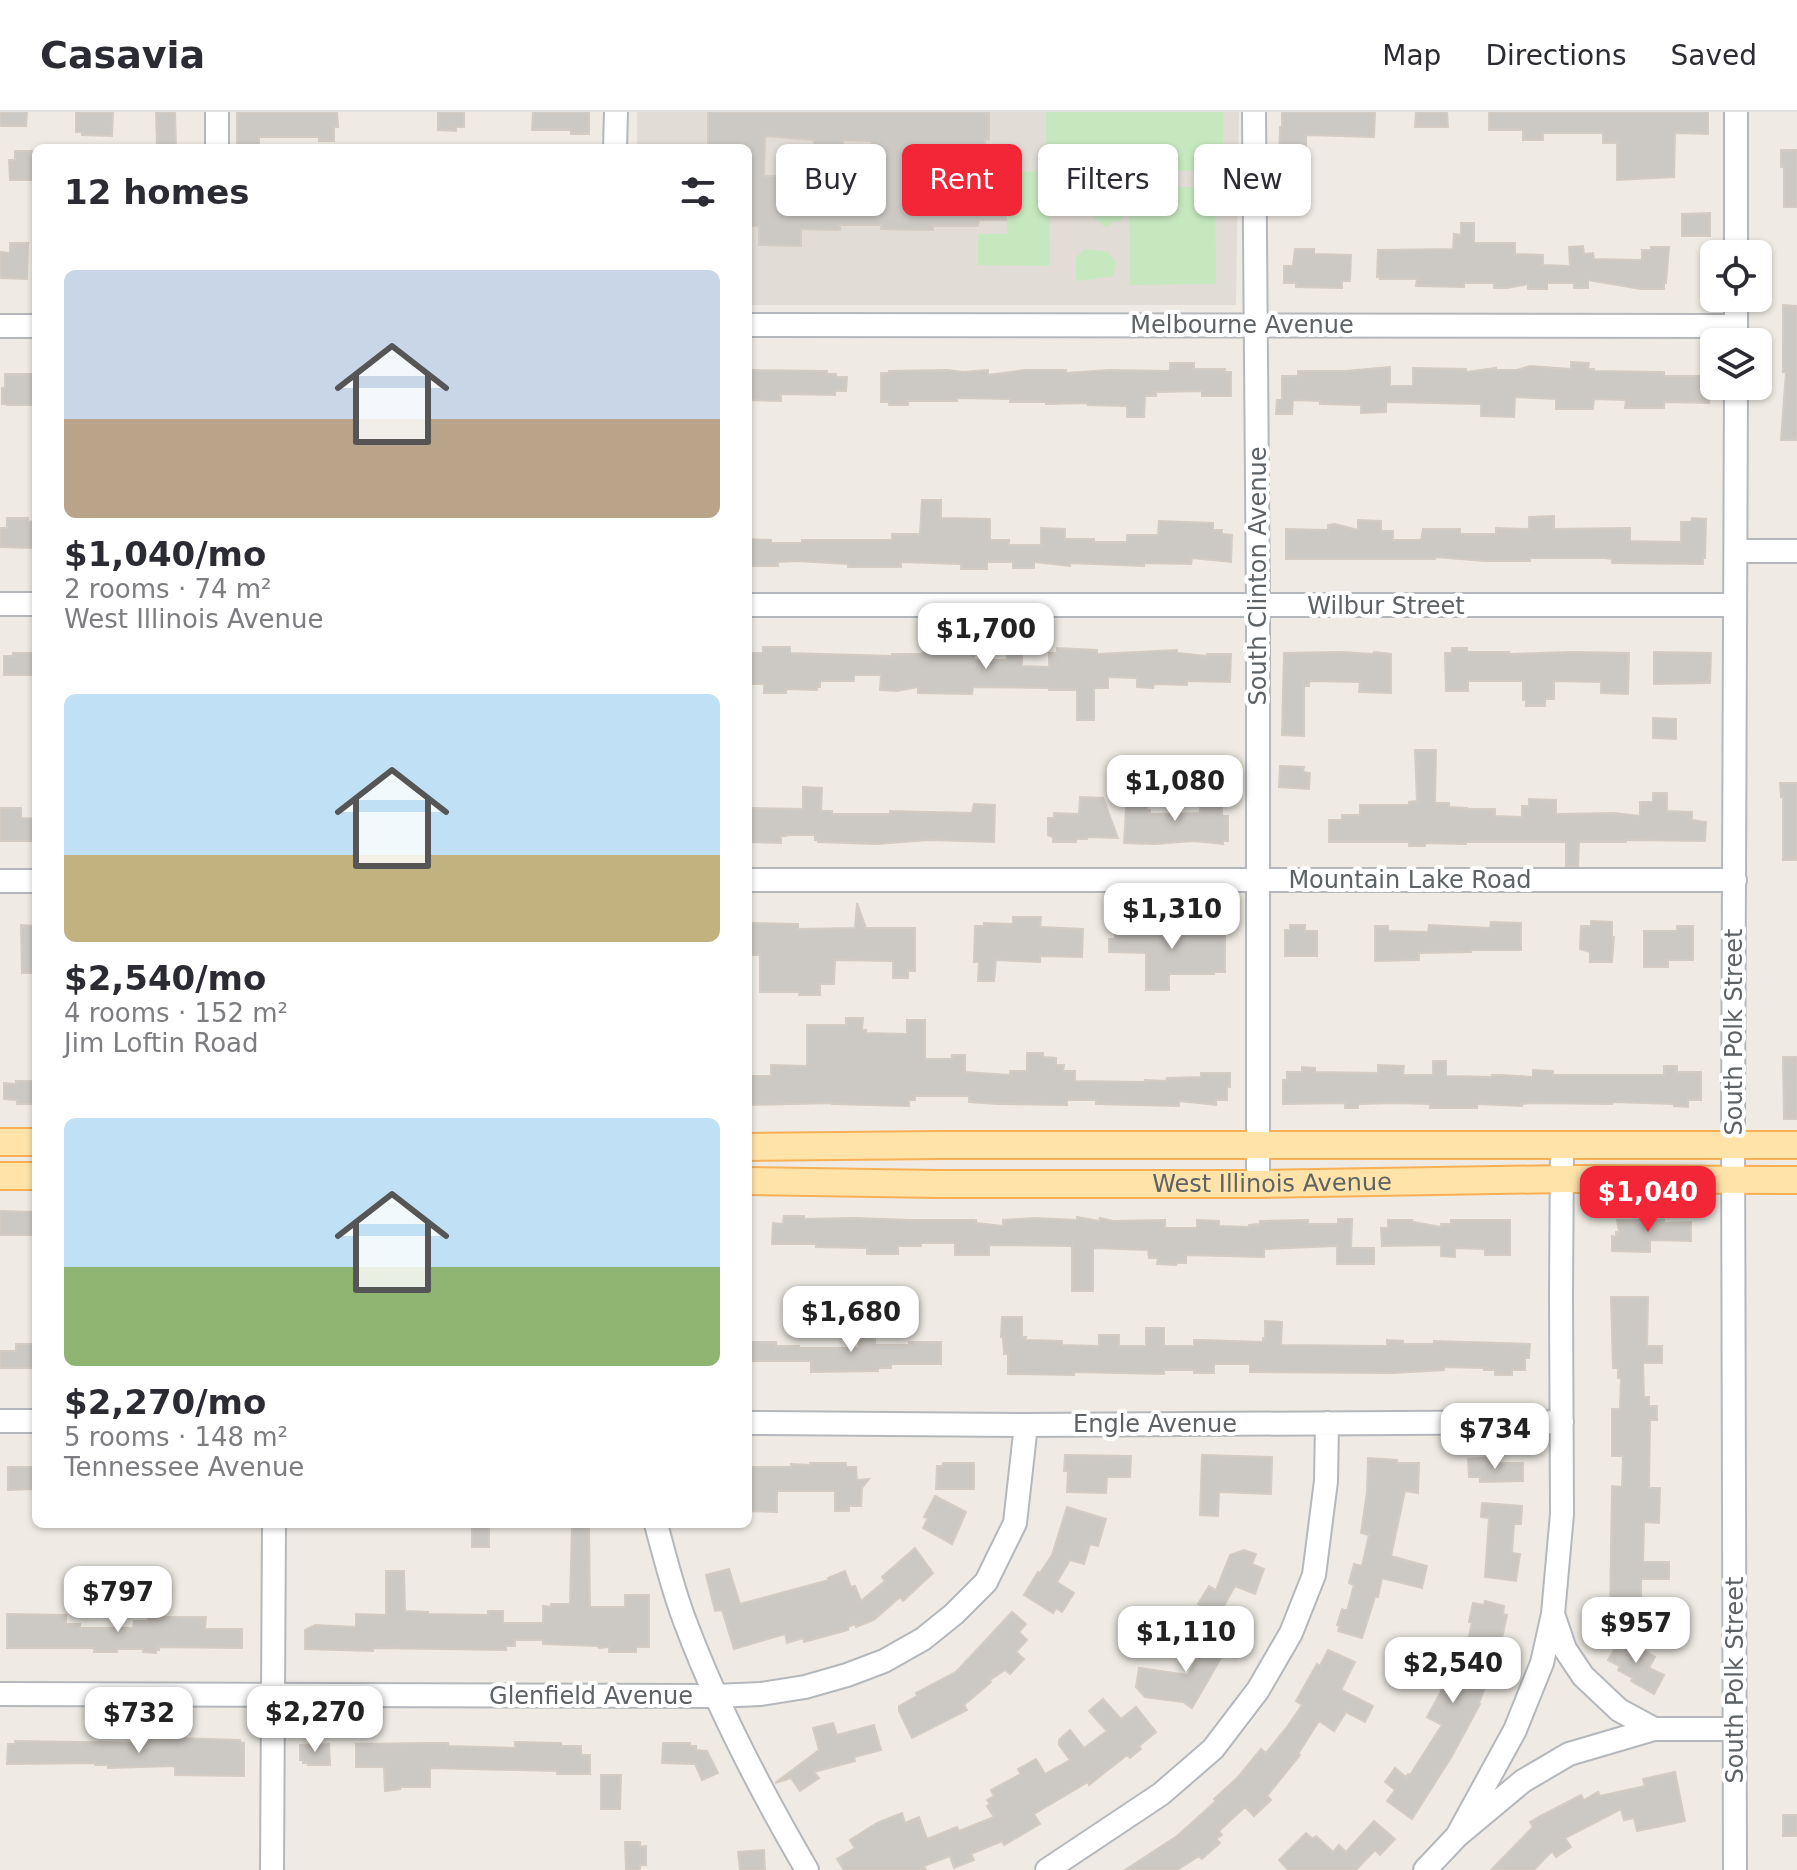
<!DOCTYPE html>
<meta charset="utf-8">
<style>
:root{--surface:#fff;--page:#f2f2f3;--text:#2b2b33;--muted:#7c7c81;--line:#e1e1e2;--accent:#f32638}
body{margin:0;font-family:"DejaVu Sans",sans-serif;background:var(--page);color:var(--text);height:100vh;display:flex;flex-direction:column;font-size:30px;white-space:nowrap}
*{box-sizing:border-box;margin:0}
p{font-size:26px;color:var(--muted)}
.icon{flex:none;width:44px;height:44px;fill:none;stroke:currentColor;stroke-width:2;stroke-linecap:round;stroke-linejoin:round}
.map{position:relative;flex:1;overflow:hidden}
.panel{position:absolute;left:32px;top:32px;width:720px;height:1384px;display:flex;flex-direction:column;background:var(--surface);border-radius:12px;box-shadow:0 2px 6px #0004}
.panel>*{flex:none}
.banner{position:absolute;left:776px;top:32px;width:760px;height:72px;display:flex;gap:16px}
.controls{position:absolute;left:1700px;top:128px;display:grid;gap:16px}
.controls a{display:grid;place-items:center;width:72px;height:72px;border-radius:12px;background:var(--surface);box-shadow:0 2px 6px #0004;font-size:40px}
.price{position:absolute;translate:-50% -68px;padding:0 18px;border-radius:16px;background:#fff;color:#222;font-size:26px;line-height:52px;filter:drop-shadow(0 2px 4px #0008)}
.price::after{content:'';position:absolute;left:50%;top:48px;width:24px;height:18px;margin-left:-12px;background:inherit;clip-path:polygon(0 0,100% 0,50% 100%)}
.price.selected{background:var(--accent);color:#fff}
ul{padding:0;list-style:none}
li{display:grid;align-content:center;gap:16px;height:424px;padding:0 32px}
li span{display:grid;place-items:center;height:248px;border-radius:12px;color:#555}
li>.icon{margin-inline-start:auto}
span .icon{width:144px;height:144px;fill:#fffc;stroke-width:1}
li b{font-size:34px}
h2{display:flex;justify-content:space-between;align-items:center;height:96px;padding:0 32px;font-size:34px}
.tag{padding:0 28px;border-radius:12px;background:var(--surface);box-shadow:0 2px 6px #0004;font-size:28px;line-height:72px}
.tag.selected{background:var(--accent);color:#fff}
header{display:flex;align-items:center;gap:48px;box-sizing:border-box;height:112px;padding:0 40px;background:var(--surface);border-bottom:2px solid var(--line)}
header strong{font-size:38px}
nav{display:flex;gap:44px;margin-inline-start:auto;font-size:28px}
.map>svg:first-child{display:block}
.education{fill:#e1dcd5}
.green{fill:#c6e8bf}
.building{fill:#ccc8c3;stroke:#d4cbc2;stroke-width:2;fill-rule:evenodd}
.lines{fill:none;stroke-linecap:round;stroke-linejoin:round}
.minor-casing{stroke:#b4b8bc;stroke-width:26}
.major-casing{stroke:#f9af53;stroke-width:30}
.minor{stroke:#fff;stroke-width:22}
.major{stroke:#ffe3a9;stroke-width:26}
.labels{text-anchor:middle;dominant-baseline:central;stroke-width:8;stroke-linejoin:round;paint-order:stroke}
.street-label{font-size:24px;fill:#5c6265;stroke:#fff}
</style>
<header>
<strong>Casavia</strong>
<nav><a>Map</a><a>Directions</a><a>Saved</a></nav>
</header>
<div class="map">
<svg width="1797" height="1758" viewBox="0 0 1797 1758">
<rect width="100%" height="100%" fill="#efebe4"/>
<path class="education" d="M637,0H1239L1236,193H748V36H637Z"/>
<path class="green" d="M1046,0H1223V59L1046,57Z
M1008,59L1050,60L1049,154L978,153V122H1007Z
M1061,75H1076L1082,84V97L1078,102L1057,103L1056,84Z
M1129,75H1215L1216,172L1130,173Z
M1110,86L1118,88C1121,96 1124,101 1120,109L1111,111L1109,115L1104,114L1095,107C1093,95 1098,88 1110,86Z
M1084,137L1108,140L1116,151L1113,164L1079,169L1076,166V146Z"/>
<path class="building" d="M0,0H27L26,14H0Z
M76,0H113L112,24L82,23V20H76Z
M156,0H175L176,36H157Z
M237,0H337L338,15H334V29H319V25H259V35H237Z
M438,0H464V15H456V19L438,18Z
M533,0H589V22H571V18H532Z
M708,0H989V28L985,27L984,58H1006V108H979L978,114H933V118L881,117V113H840V118L801,117V134L759,133V114H748V36H708ZM765,24L814,28L813,57L792,56V64H764ZM843,28L872,29L871,56H843Z
M1282,0H1375L1374,25L1306,23V38H1299V48H1279L1280,15H1282Z
M1416,0H1447L1448,15H1415Z
M1489,0H1708V22L1675,21L1674,65L1617,68V31H1603V21H1543V28H1523V18H1489Z
M1781,38H1797V95H1784V55H1781Z
M15,39H33V68H10L9,48H15Z
M1710,101V124H1682V102Z
M1461,111H1474V131H1515V142L1543,143V153L1570,154L1569,135L1583,134L1584,142L1593,141L1594,147L1642,148V138H1651V135H1669L1666,171H1664V177H1641L1588,168V176H1574V171H1547V177H1528V172L1507,176H1494V171H1464V175L1416,174L1417,167H1380V165H1377L1378,138L1453,137L1454,122L1461,123Z
M10,131H28L27,167L0,166V140L10,141Z
M1295,137H1314V142L1351,143L1350,169H1342V176L1296,175V171H1284V154H1293Z
M1783,193L1797,194V328H1781L1786,260H1783Z
M1571,250L1589,251L1588,257H1594V259L1664,260V264H1710L1709,291L1664,290V296H1625L1626,288L1594,287L1593,297H1556V287L1515,285L1514,305L1481,304V292L1386,290V300L1361,301V293L1320,292V289L1293,288L1292,302H1276L1277,288H1282V264H1298V259H1345L1390,255V274H1413V256L1466,257V260L1496,256V258H1517L1530,254L1571,257Z
M1170,251H1194V257H1225V260H1231V284H1202V279L1156,280V284H1145L1144,305H1127V294L1088,293V291L1046,292V290H1010V287L957,286V289H908V293H889V290H881V261H889V259L947,258L963,260L988,258V263L1025,258H1066V261L1110,258L1168,259L1170,258Z
M748,258L827,259V262H836V265H847L846,279H835V283L781,282V289L748,288Z
M5,262H36V293H7V292H2V276H5Z
M922,388H941V406L990,407V428H1009V433H1041V416L1065,417V427H1094V430H1127V423H1158L1159,409L1213,411V418H1222V422L1232,423L1231,450L1192,446L1191,452L1144,451V454L1070,451V454L1034,450V456H1013V450H987V457H961V452L901,450V455H848V452L797,449L778,450V454H748V427L771,428V431H802V428H892V422H920Z
M1554,404V417L1630,416V429L1681,430V410H1691L1692,406L1706,407L1705,446H1703V452L1612,451V447L1604,446H1530V449H1485L1435,445V447H1286V417L1328,418V413L1335,412L1358,418V408L1381,409V419H1393V428H1421L1423,417H1460V422H1496V416L1529,417V405Z
M7,406H28V410L36,409V436L0,435V416H7Z
M763,535H790V541L892,544V542H923V540L930,539L974,541V548H1007V542H1022V554L1049,555V541H1057V536L1097,538V542L1177,538V541L1207,544V542H1231L1230,570L1187,569V573L1154,572L1153,576L1137,575V566L1108,565V576H1094V608H1077V578H1049V576L973,575L972,582L918,581V575L897,579L880,578L881,563H854V569H820V575H817V578L786,577V581H764V572H748V541H763Z
M1452,536H1467V540H1509V542L1572,540L1629,541L1628,582L1601,581V570L1554,569V587H1545V594H1526V588H1523V569H1468V579H1446L1445,541H1452Z
M1342,540L1373,542L1374,540L1391,542V581L1359,580L1360,570L1309,569V574H1304V624L1282,623L1284,541Z
M1654,540L1711,541L1710,571L1654,572Z
M13,541H36V563H4V544H13Z
M1653,606L1676,607V627L1653,626Z
M1415,638H1436L1435,691H1449V695L1467,696V697H1495V704L1522,705V694H1529V687L1556,688V702L1614,701L1640,704V690H1653V681H1667V699L1692,700V708L1706,710L1705,729L1626,728V730H1579L1578,754H1566V730H1466V732L1425,731V734H1409V730H1329V708H1342V703H1360V693H1409V690L1417,689Z
M1280,654L1304,655L1303,660L1310,661L1309,677L1279,675Z
M1780,671H1797V748H1783V685H1781Z
M803,675L822,676L821,699H832V702H890V699L972,701L974,692L995,693L994,730L929,728L876,732L818,730V728H815V723H786V724H781V731L748,730V696L803,697Z
M1127,681H1148L1147,698H1150V702L1200,701L1201,683L1222,684V704H1228V729H1223V732L1193,729L1155,732L1124,731Z
M1080,685L1103,686L1118,726L1087,725V727H1076V730H1053V725L1048,723V706H1054V701L1079,702Z
M0,696H21V706L36,707V729H0Z
M857,791L866,816H915V859H908V866H893V849L835,848L834,872H820V883H799V880H760V843H748V811L798,812V817L855,816Z
M1013,805H1041L1040,815L1083,817L1082,845L1040,844V850L996,848L994,869H978L979,850H974L975,814H984V811L1013,812Z
M1591,809L1612,810V825H1614L1612,850H1590V840L1580,837L1581,814H1591Z
M1491,810L1521,811V838H1471V840L1419,841V848L1375,849V814H1388V819L1428,820L1429,813L1490,816Z
M1168,811V819H1202V813H1220L1219,820H1225V860H1214V862H1169V878H1146V841L1109,840V827H1115V812Z
M21,813L36,814V861H22Z
M1290,813H1305V819H1317V844H1285V818H1290Z
M1677,814H1693V848H1668V855H1644V819H1677Z
M846,906H863L862,918H866V921L907,922V908H925V947H952V943H965V960L1010,963V959H1027V941H1043V945L1056,946V953H1064L1063,959H1075V969L1145,970V968L1166,969L1167,966L1201,965V961H1230V975H1227V988H1216V993L1179,989V994L1096,992V988H1067V993L998,992L969,990V984H915V988H909V994L832,992V991L748,993V964H771V953L807,954V913H846Z
M1783,945H1797V1007H1784Z
M1433,949H1446V964L1492,965V963H1501L1533,965V958L1553,959V963H1664V954H1677V960H1701V988H1688V995L1674,994V992L1612,990V992L1531,991L1522,992V994L1477,992V996H1430V992L1395,991L1358,992V996H1345V991L1283,992V968H1287V960H1302V955L1315,956V960L1378,961V953L1404,954L1403,963H1433Z
M16,969H36V992H17V988L4,987V971L16,972Z
M0,1099L36,1100V1123H0Z
M784,1104H804V1107L854,1106L911,1108H976V1111L1003,1114V1108L1034,1106L1077,1108V1105L1099,1109L1100,1106L1113,1109L1165,1108V1116H1197V1108L1219,1109V1114L1249,1115V1113L1260,1112V1109L1308,1108V1112H1338V1107H1352L1351,1136H1374V1152H1337V1134L1264,1137V1145L1186,1143V1151H1176V1153L1157,1152L1158,1146H1149L1148,1138L1093,1136V1179H1072V1134L989,1133V1143H955V1131H921V1134H898V1142H867V1136L816,1135V1132H772L773,1111L783,1112Z
M1388,1108H1412L1413,1110L1441,1115V1112H1451V1108H1510V1143H1485V1137L1455,1136V1145L1441,1144V1133L1382,1134L1381,1116H1388Z
M1617,1108H1664V1111L1691,1110V1129L1650,1128V1140L1612,1139V1124L1616,1125V1120H1619Z
M1611,1185H1648L1647,1234H1662V1251H1643L1644,1285H1649V1294H1657V1308H1650L1649,1376H1660L1659,1411L1644,1410L1643,1450H1669V1467H1641V1501H1630V1505H1610L1612,1374L1622,1375L1623,1344H1612V1297H1620L1621,1266H1618V1256H1613Z
M1002,1205H1022V1225H1026L1025,1228L1062,1229V1233L1099,1234V1223H1119V1234H1146V1216H1164V1234H1194V1228H1201L1263,1230V1226H1265V1209L1282,1210L1281,1233L1387,1234V1228L1403,1229V1232H1434V1229L1530,1232L1529,1246H1525V1258H1512V1263H1495V1258H1484V1256L1444,1255V1258L1393,1261L1250,1260V1252H1214V1261H1194V1258H1164V1262L1074,1260V1263L1008,1262V1242H1004L1003,1225H1001Z
M859,1209H875V1233H909V1230H941V1252H891V1256H878V1259L811,1260V1249H748V1230H776V1234H799V1236H859Z
M16,1232H36V1256H0V1239H16Z
M1065,1343L1131,1344L1130,1365H1107L1106,1381L1067,1380L1068,1359H1064Z
M1202,1343L1272,1345L1271,1382L1219,1380L1218,1404L1200,1403Z
M1493,1345V1351H1523V1369L1480,1370V1365H1469L1468,1347Z
M1368,1346L1397,1348V1351H1419L1418,1381L1405,1379L1391,1444L1427,1454L1422,1476L1382,1466L1378,1485H1375L1362,1526L1338,1519L1340,1514L1337,1513L1342,1497L1347,1499L1354,1473L1349,1471L1354,1452L1362,1454L1369,1423L1361,1421L1367,1380Z
M810,1351H846V1355H856L857,1368L869,1367L862,1376L861,1394H849V1399H835V1379H777V1400L748,1399V1355H791V1352L810,1353Z
M943,1351H974V1377H936L937,1354H943Z
M8,1355H36V1377L8,1378Z
M935,1384L966,1400L952,1432L923,1416L928,1406L924,1405Z
M1482,1391L1522,1394L1521,1412H1514L1512,1441L1520,1442L1516,1469L1485,1465L1489,1406L1481,1405Z
M1067,1395L1106,1407L1098,1434L1090,1432L1084,1452L1070,1448L1057,1470L1074,1481L1062,1500L1056,1496L1053,1501L1024,1483L1038,1460L1040,1461L1052,1443Z
M472,1412H489V1435H472Z
M572,1412H589L590,1495H625V1483H649V1535H636V1540H609V1535L599,1536L598,1534L543,1532V1528H515V1534H506V1538L373,1536V1539L305,1537V1518L315,1513L356,1515V1502L386,1503V1459H404L405,1499L428,1500V1502L488,1503V1499H503V1511H543V1494L551,1495V1492H570Z
M915,1436L933,1461L903,1489L900,1485L874,1508L856,1515L855,1512L848,1515V1518L804,1530L803,1526L787,1531L785,1522L734,1537L722,1498L715,1499L706,1463L729,1457L740,1492L829,1468L828,1466L845,1459L851,1475L855,1474L861,1489L885,1469L882,1465Z
M1244,1438L1256,1442L1252,1452L1264,1457L1255,1482L1235,1474L1204,1530L1188,1521L1203,1495L1198,1492L1209,1474L1216,1478L1230,1443Z
M1485,1489L1504,1494L1503,1502L1507,1503L1499,1540L1479,1591L1480,1592L1452,1644L1412,1707L1387,1689L1395,1678L1385,1670L1395,1656L1406,1665L1408,1662L1410,1663L1442,1613L1427,1605L1449,1565L1444,1563L1447,1555L1436,1551L1442,1536L1453,1541L1456,1535L1466,1539L1472,1510H1469L1473,1491L1484,1493Z
M1012,1500L1026,1512L1019,1520L1027,1528L1016,1540L1024,1547L1010,1562L1005,1558L990,1568L991,1570L964,1593L967,1598L912,1626L899,1599V1594L917,1584L916,1581L956,1560Z
M7,1502L66,1503V1512H80V1516H133L134,1509H148V1505H206L205,1517H242V1536L159,1535V1538H156V1541L143,1540V1537H117V1540H94V1536H7Z
M1240,1513L1192,1596L1183,1590L1145,1585L1136,1575L1139,1556L1188,1563L1209,1525Z
M1621,1526L1655,1545L1649,1556L1664,1563L1654,1582L1631,1569L1633,1566L1618,1558L1620,1554L1608,1548Z
M1328,1538L1355,1550L1341,1578L1373,1594L1365,1610L1346,1600L1334,1619L1319,1609L1298,1642L1300,1643L1267,1684L1271,1688L1254,1704L1245,1695L1219,1719L1222,1723L1216,1727L1220,1731L1202,1747L1199,1744L1177,1758H1125L1177,1724L1216,1689L1214,1687L1238,1665L1261,1637L1266,1641L1287,1615L1302,1593L1296,1589L1317,1552L1320,1554Z
M1103,1587L1121,1607L1136,1595L1156,1620L1139,1634L1141,1637L1130,1646L1127,1643L1089,1673L1088,1670L1034,1702L1040,1712L1004,1733L1002,1729L971,1742L974,1748L954,1756L950,1744L924,1754L926,1758H844L837,1747L855,1736L850,1728L877,1711L902,1701L905,1711L919,1705L927,1727L957,1715L959,1719L994,1705L987,1694L990,1692L987,1688L994,1684L991,1678L1021,1662L1018,1657L1036,1647L1045,1662L1070,1648L1059,1633V1628L1070,1618L1084,1636L1107,1619L1089,1599Z
M833,1611L837,1623L874,1613L881,1638L854,1645L855,1649L814,1660L819,1666L800,1679L791,1666L775,1671L819,1638L813,1616Z
M175,1626L240,1628V1630L244,1631V1664L175,1663V1654L108,1656V1653H95V1651L7,1652L8,1632H15V1629L147,1631V1628H175Z
M515,1630L561,1631V1634H581V1643H590V1662H557V1659L430,1656V1675H400V1677L385,1679L384,1655H356V1632L427,1631H448V1634L515,1636Z
M663,1631H690V1634H696V1638L707,1639L718,1661L702,1668L695,1652L662,1651Z
M329,1632L330,1653H308V1651H303V1648H300V1633Z
M1675,1660L1685,1709L1637,1719L1634,1706L1624,1708L1621,1697L1565,1726L1571,1735L1556,1745L1552,1739L1534,1758H1491L1533,1715L1530,1710L1540,1704L1581,1683L1584,1688L1598,1680L1600,1684L1645,1674L1643,1667Z
M601,1663H621L620,1697H601Z
M1783,1703H1797V1724H1783Z
M1374,1709L1395,1727L1380,1743L1375,1738L1356,1758H1288L1279,1748L1306,1721L1313,1727L1316,1724L1333,1740L1339,1733L1346,1740Z
M625,1730H640V1735L646,1734V1753H640V1758H626Z
M764,1738L765,1758H740L738,1740Z"/>
<g class="lines">
<g class="minor-casing">
<path id="minor" d="M1254,0L1258,494V1072
M217,36V0
M615,36L616,0
M1736,142V0
M1736,186V230
M748,213L1736,214
M0,214H36
M1737,439H1797
M0,492H36
M748,493H1735
M748,768H1735
M0,769H36
M0,1309H36
M748,1311L1026,1313L1562,1310
M656,1412C665,1445 673,1479 686,1512C718,1597 761,1679 807,1758
M1553,1502L1565,1537L1583,1564L1619,1598L1654,1617
M0,1582L715,1584L761,1582L805,1575L847,1563L884,1549L923,1527L954,1502L986,1470L1015,1411L1026,1313
M1457,1724L1515,1618L1542,1551L1553,1502L1562,1402L1561,1185L1562,1033
M272,1758L274,1412
M1047,1758L1161,1682L1213,1637L1258,1578L1291,1521L1314,1463L1326,1369L1327,1311
M1425,1758L1457,1724L1523,1669L1569,1642L1654,1617H1735
M1735,1758L1733,1015L1736,274"/>
</g>
<g class="major-casing">
<g id="major">
<path d="M0,1030H36"/>
<path d="M748,1035L939,1033H1797"/>
<path d="M0,1064H36"/>
<path id="s1" d="M748,1069L938,1072H1258L1563,1067L1797,1068"/>
</g>
</g>
<use href="#minor" class="minor"/>
<use href="#major" class="major"/>
</g>
<g class="labels">
<g class="street-label">
<text x="1242" y="213">Melbourne Avenue</text>
<text transform="translate(1258 464) rotate(-90)">South Clinton Avenue</text>
<text x="1386" y="494">Wilbur Street</text>
<text x="1410" y="768">Mountain Lake Road</text>
<text transform="translate(1734 920) rotate(-90)">South Polk Street</text>
<text stroke="none"><textPath href="#s1" startOffset="524">West Illinois Avenue</textPath></text>
<text x="1155" y="1312">Engle Avenue</text>
<text transform="translate(1735 1568) rotate(-90)">South Polk Street</text>
<text x="591" y="1584">Glenfield Avenue</text>
</g>
</g>
</svg>
<div class="controls">
<a><svg class="icon" aria-label="locate" viewBox="0 0 24 24"><circle cx="12" cy="12" r="6"/><path d="M12 2v4M12 18v4M2 12h4M18 12h4"/></svg></a>
<a><svg class="icon" aria-label="layers" viewBox="0 0 24 24"><path d="M12 4l9 5-9 5-9-5zM3 14l9 5 9-5"/></svg></a>
</div>
<b class="price" style="left:986px;top:559px">$1,700</b>
<b class="price" style="left:1175px;top:711px">$1,080</b>
<b class="price" style="left:1172px;top:839px">$1,310</b>
<b class="price selected" style="left:1648px;top:1122px">$1,040</b>
<b class="price" style="left:851px;top:1242px">$1,680</b>
<b class="price" style="left:1495px;top:1359px">$734</b>
<b class="price" style="left:118px;top:1522px">$797</b>
<b class="price" style="left:1636px;top:1553px">$957</b>
<b class="price" style="left:1186px;top:1562px">$1,110</b>
<b class="price" style="left:1453px;top:1593px">$2,540</b>
<b class="price" style="left:315px;top:1642px">$2,270</b>
<b class="price" style="left:139px;top:1643px">$732</b>
<div class="banner">
<a class="tag">Buy</a>
<a class="tag selected">Rent</a>
<a class="tag">Filters</a>
<a class="tag">New</a>
</div>
<section class="panel">
<h2>12 homes<svg class="icon" aria-label="filters" viewBox="0 0 24 24"><path d="M4 7h16M4 17h16"/><circle cx="9" cy="7" r="2"/><circle cx="15" cy="17" r="2"/></svg></h2>
<ul>
<li><span style="background:linear-gradient(#c9d6e8 60%,#b9a48a 0)"><svg class="icon" aria-label="home" viewBox="0 0 24 24"><path d="M3 11l9-7 9 7M6 9v11h12V9"/></svg></span><div><b>$1,040/mo</b><p>2 rooms · 74 m²</p><p>West Illinois Avenue</p></div></li>
<li><span style="background:linear-gradient(#bfe0f5 65%,#c2b280 0)"><svg class="icon" aria-label="home" viewBox="0 0 24 24"><path d="M3 11l9-7 9 7M6 9v11h12V9"/></svg></span><div><b>$2,540/mo</b><p>4 rooms · 152 m²</p><p>Jim Loftin Road</p></div></li>
<li><span style="background:linear-gradient(#bfe0f5 60%,#8fb573 0)"><svg class="icon" aria-label="home" viewBox="0 0 24 24"><path d="M3 11l9-7 9 7M6 9v11h12V9"/></svg></span><div><b>$2,270/mo</b><p>5 rooms · 148 m²</p><p>Tennessee Avenue</p></div></li>
</ul>
</section>
</div>
